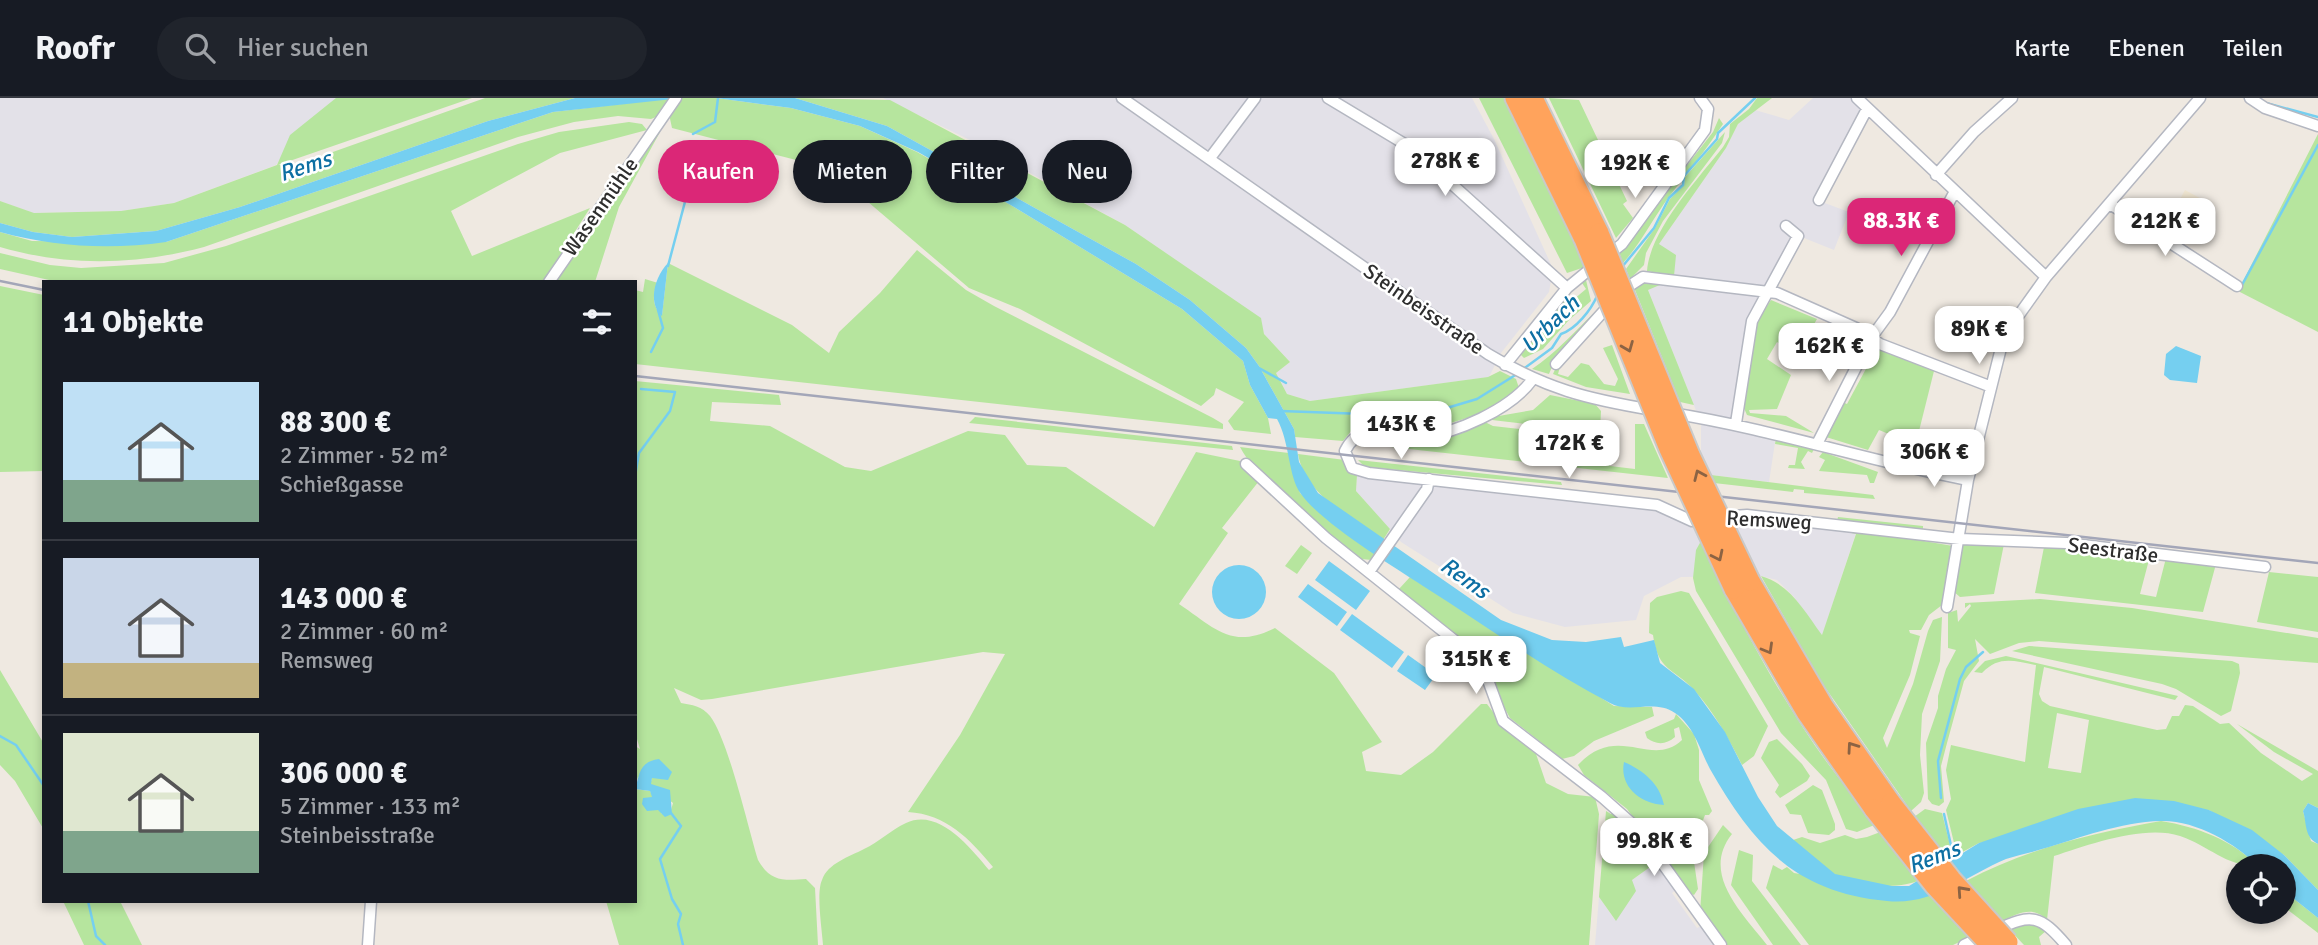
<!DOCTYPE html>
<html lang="de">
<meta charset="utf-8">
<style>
:root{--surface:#171b24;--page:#20242c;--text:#f1f3f6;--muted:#9ea1a6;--line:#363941;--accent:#db2777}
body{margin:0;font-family:Signika,sans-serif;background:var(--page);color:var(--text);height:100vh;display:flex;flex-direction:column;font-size:26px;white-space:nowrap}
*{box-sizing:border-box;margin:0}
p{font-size:23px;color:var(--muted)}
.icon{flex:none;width:38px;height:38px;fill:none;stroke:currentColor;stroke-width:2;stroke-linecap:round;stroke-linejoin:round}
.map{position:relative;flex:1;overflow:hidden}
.drawer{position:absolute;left:42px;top:182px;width:595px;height:623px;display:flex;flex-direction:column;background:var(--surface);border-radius:0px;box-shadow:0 4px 10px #0003}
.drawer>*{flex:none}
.top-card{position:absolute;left:658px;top:42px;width:665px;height:63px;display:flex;gap:14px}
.buttons{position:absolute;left:2226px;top:756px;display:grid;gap:14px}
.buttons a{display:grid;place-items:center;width:70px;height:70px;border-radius:50%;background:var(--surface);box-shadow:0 4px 10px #0003;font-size:35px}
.price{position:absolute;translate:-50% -60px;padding:0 16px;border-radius:14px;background:#fff;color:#222;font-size:23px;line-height:46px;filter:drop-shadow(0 2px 4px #0008)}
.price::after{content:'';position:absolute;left:50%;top:42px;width:21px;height:16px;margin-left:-10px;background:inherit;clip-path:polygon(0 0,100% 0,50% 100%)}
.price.selected{background:var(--accent);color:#fff}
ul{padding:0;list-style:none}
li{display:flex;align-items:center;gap:21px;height:175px;padding:0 21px}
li+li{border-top:2px solid var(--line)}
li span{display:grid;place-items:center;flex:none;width:196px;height:140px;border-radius:0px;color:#555}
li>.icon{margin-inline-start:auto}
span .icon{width:84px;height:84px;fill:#fffc;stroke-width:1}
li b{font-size:30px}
h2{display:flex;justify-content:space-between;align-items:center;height:84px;padding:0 21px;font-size:30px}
.pill{padding:0 24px;border-radius:32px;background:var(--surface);box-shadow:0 4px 10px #0003;font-size:24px;line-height:63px}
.pill.selected{background:var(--accent);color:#fff}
header{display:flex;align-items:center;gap:42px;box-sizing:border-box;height:98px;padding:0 35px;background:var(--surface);border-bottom:2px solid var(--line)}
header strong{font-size:33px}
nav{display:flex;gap:38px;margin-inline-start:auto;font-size:24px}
.search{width:490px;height:63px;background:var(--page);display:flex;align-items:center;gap:18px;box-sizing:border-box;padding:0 24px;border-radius:38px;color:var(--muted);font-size:26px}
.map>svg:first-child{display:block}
.industrial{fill:#e3e1e8}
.education{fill:#f0e6d1}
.green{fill:#b6e59e;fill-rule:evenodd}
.water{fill:#75cff0}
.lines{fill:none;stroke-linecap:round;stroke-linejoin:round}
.stream{stroke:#75cff0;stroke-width:2.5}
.street-casing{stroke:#b4b7c1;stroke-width:13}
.highway-casing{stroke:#c9c9c9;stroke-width:23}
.street{stroke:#fff;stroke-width:10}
.highway{stroke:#ffa35c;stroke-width:19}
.rail{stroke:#a3a6b8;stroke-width:2.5}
.highway-bridge-casing{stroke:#c9c9c9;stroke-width:23;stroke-linecap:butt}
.highway-bridge{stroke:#ffa35c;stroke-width:19}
.oneway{stroke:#8c6343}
.labels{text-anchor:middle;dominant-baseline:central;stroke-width:5;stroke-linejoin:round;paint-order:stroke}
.street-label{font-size:21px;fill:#2e2e2e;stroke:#fff}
.water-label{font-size:23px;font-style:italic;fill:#0d6fa3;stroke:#fff}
</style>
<header>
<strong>Roofr</strong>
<div class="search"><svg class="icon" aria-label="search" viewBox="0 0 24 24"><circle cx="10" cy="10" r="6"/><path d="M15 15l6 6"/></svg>Hier suchen</div>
<nav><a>Karte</a><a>Ebenen</a><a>Teilen</a></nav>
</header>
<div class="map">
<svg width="2318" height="847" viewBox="0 0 2318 847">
<rect width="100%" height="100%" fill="#efe9e1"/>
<path class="industrial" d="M0,0H350L298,38L276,67L174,105L121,113L33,115L0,103Z
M883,0H1472L1494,41L1553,171L1549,194L1501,255L1489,279L1310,303L1287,296L1276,275L1290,264L1264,236L1260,220L1125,127L966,40Z
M1813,0H1850L1861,11L1814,101L1849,114L1834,152L1804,140L1756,226L1740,328L1776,338L1769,384L1711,377L1701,354V325L1648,192L1674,178L1659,146L1726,50L1738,26L1755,12L1789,22Z
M1357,377L1856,435L1822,538L1794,499L1777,482L1761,478L1681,479L1644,498L1636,522L1565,529L1513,515L1401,444L1356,393Z
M1657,764L1677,791L1672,795L1697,830L1703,827L1717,847H1595L1599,799L1615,822L1632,782Z"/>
<path class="education" d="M2185,92L2205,103L2189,131L2194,134L2188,142L2183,139L2179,144L2163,133Z"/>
<path class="green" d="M336,0H472L278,67L299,66L485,0H575L488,23L240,109L156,133L72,139L33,134L0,125V103L34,115L121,113L174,105L277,67L290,37Z
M672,0L661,17L651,21L618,18L574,24L518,39L204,149C135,167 69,169 0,149V134L32,143L166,144L553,14Z
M679,0H716L791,10L860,28L917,54L1014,109L1182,211L1243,263L1250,287L1268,320L1271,336L1234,332L1228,323L1244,304L1216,290L1214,297L1201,308L1020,211L969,190L854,92L800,63L672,30L669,16Z
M795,0L890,2L1125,127L1261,220L1264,236L1290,264L1276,275L1287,296L1310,303L1488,279L1500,273L1516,281L1519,290C1510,311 1438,330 1415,333C1398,336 1378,331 1360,330L1352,332L1343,343L1295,339L1294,331L1259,268L1246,250L1190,202L1136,166L887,28Z
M1479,0H1506L1509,6L1566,121L1585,169L1567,175Z
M1549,0L1579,2L1627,103L1623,106L1633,120L1616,140Z
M1757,0H1772L1738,26L1726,50L1659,146L1676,157L1674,178L1647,173C1650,132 1698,81 1723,49L1729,39L1730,26L1749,11Z
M1719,20L1723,26C1706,52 1687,75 1669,99C1653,120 1642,144 1623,165L1619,154L1713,34Z
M629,24L642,26L647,32L560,55L451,113L472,158L590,110L543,184H58L0,171V155L50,167L81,170L164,165L226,148L518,46L559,34Z
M656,33L660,34L619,109L595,184H552Z
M1725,34L1722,45L1663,123L1646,155L1644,167L1630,181L1626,171L1655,130L1670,101L1684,87L1685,79Z
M2318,36V234L2238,193Z
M917,152L966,192L994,208L1213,320L1223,326V331L635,266V192L643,194L645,181L658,185C652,195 652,209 662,217L668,165L792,227L829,255L839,234L880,195Z
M1586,182L1591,203L1569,222L1543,251L1524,260L1520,256L1568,197L1573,202L1586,191L1582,185Z
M1640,183H1669L1648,192L1694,307L1680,304L1633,187Z
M0,188L44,197V373L0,374Z
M1771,202L1817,221L1797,256L1777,244L1767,261L1791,277L1777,311L1749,312L1750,315L1786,318L1814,335L1747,317L1743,308L1756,225Z
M1596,213L1599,217C1582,237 1559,251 1549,276L1532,271C1556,255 1575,233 1596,213Z
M1612,247L1630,296L1586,289L1553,276L1557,267L1560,269L1558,276L1568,279L1581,265L1589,267L1604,286L1615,288L1618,281L1603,250Z
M1871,248L1934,273L1911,365L1888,361L1896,339L1879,332L1868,352L1826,339L1840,303L1847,306L1868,267L1862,263Z
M635,283L779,297L781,307L712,304L710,323L770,328L845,369L871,373L968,333L1005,337L1027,367L1066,369L1154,429L1196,354L1240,363L1259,383L1222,430L1228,435L1179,506C1215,530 1231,552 1275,530L1334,575L1382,644L1362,654L1366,673L1401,677L1433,654L1481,606H1487L1509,635L1535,653L1546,685L1568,696L1595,699L1599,716L1589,847H823C822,831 816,795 822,782C828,765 849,759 864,751C879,744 891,732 906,725C938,709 971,750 989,772L993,769C970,741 946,716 908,714L960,637L1005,556L983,554L712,601L701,602L674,590L681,605C692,607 702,608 710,618C728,641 748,729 758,762C770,783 782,783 806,781L815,790L818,847H619L606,803H635V691L650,693L662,716L671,712L673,705L650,687L652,680L671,674L664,670L638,679L635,688V648L640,651L636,638L635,640Z
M1550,297L1595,306L1601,313L1600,335L1492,322L1493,319L1533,312Z
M975,319L1232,348L1233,352L969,325Z
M1481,322L1493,328L1601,340L1602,349L1609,350L1610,368L1635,371V326H1644L1668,380L1355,345L1363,339L1410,344Z
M1776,340L1814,351L1812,355L1808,353L1801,364L1805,371L1788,370L1789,367H1795L1798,350L1775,346Z
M1240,349L1289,355L1300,395L1339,430L1375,456L1372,462L1361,461C1321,428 1265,395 1240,349Z
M1823,354L1878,374L1874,385H1870L1867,377L1819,373L1825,362L1819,359Z
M1298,356L1345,362L1348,371L1357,377L1356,393L1390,431L1383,442C1352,420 1305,397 1298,356Z
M1358,362L1561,384L1562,387L1365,369Z
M1711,377L1873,397L1875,401L1804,395V392L1794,391L1793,394L1714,385Z
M1838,419L1923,428V431L1837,423Z
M1847,430L1959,449L1961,444L2004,446L1994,496L1960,499L1953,493L1951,473L1942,507L1929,517L1921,532H1909L1910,535L1920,538L1910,577L1883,640L1887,650L1913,586L1928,533L1933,522L1942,519L1940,563L1922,616L1920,657L1924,695L1921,704L1911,713L1820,582L1761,478C1790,486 1805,514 1822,537L1856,436L1847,434Z
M1701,443C1748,542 1803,645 1877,726L1857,734L1846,731L1826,682L1781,635L1696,493L1693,480L1696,452Z
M1301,447L1312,455L1297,476L1285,468Z
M2044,449L2150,458L2140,496L2156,499L2166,460L2216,466L2203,514L2035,495Z
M2269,474L2318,479V534L2257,524Z
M1410,479L1614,608L1652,609L1654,618L1594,643L1574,658L1562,661L1510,620L1499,600L1492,570L1477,554L1399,491Z
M1681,493L1689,495L1768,628L1754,658L1742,667C1729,641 1714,614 1694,592C1673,569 1658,574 1653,537L1649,535L1650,505L1657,499Z
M2040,501L2132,510L2318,540V565L2039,543L2019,545L1990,556L1975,541L1979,563L1964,583L1947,645L1941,668L1944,704L1939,708L1932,706L1928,701L1926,645L1938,610V598L1946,571L1956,552L1948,550V515L1957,512L1958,524L1971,508L1970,506L1965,510V505Z
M2029,548L2232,563L2239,566L2240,575L2231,613L2221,618L2176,591L2162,586L2012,553Z
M2006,558L2178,598L2175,602L2044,569L2039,596L2042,603L2050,608L2157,632L2166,631L2172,618H2179L2185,607L2193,608L2220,626L2229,625L2261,655L2302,683L2313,676L2274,654L2237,626L2318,673V710L2308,705L2303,713L2311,743L2318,746V792L2284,757L2209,712L1979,745L1957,757L1946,712L1951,701L1946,672L1951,647L2025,664L2036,567C2014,563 1999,557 1982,575L1974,574L1985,563ZM2057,615L2089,622L2081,675L2048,670Z
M0,572L44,646V732L15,683L0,667Z
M1676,616L1694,636L1699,652V682L1712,713L1709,717H1705L1699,733L1707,735L1694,764L1698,791L1694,797L1687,794L1627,711L1584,677L1578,667C1618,624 1651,671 1682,642L1679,629L1674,631L1675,639C1666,647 1656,647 1647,640L1645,634L1674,621Z
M1777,641L1802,666L1810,678L1807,683L1780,700L1775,694L1779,687L1761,660L1769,644Z
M1813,687L1822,692L1835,726V732L1829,737L1808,735L1801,717L1790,716L1785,707Z
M1925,711L1942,715L1953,759L1948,763L1914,719Z
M1606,713L1611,716L1617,713L1636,732L1657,764L1632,782L1636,793L1616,823L1599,799Z
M2161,723C2198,729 2232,742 2258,768C2224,768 2210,748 2180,738C2145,726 2087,747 2054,758L2047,822C2033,807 2017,816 2002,823L1966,783C2028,750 2093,735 2161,723Z
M1723,727L1732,736C1700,776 1743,816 1767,847H1726L1700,815L1704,755Z
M1883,733L1922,781C1898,793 1860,788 1836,777C1820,769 1805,754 1793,742L1802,739L1820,745L1845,737L1856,741L1867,739Z
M1739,752L1753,757L1752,783L1801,847H1773L1731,787Z
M1773,767L1782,772L1787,769L1794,775L1934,798L1970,839L1953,847H1809L1766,790Z
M2284,793L2318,820V835L2284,809Z
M63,803H120L142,847H84Z
M2030,824L2047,832L2039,839L2041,847H2024L2009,831Z"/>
<path class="water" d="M575,0H682L553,14L166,144C110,152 55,149 0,134V125L33,134L72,139L156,133L240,109L488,23Z
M716,0H795L887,28L1136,166L1190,202L1246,250L1259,268L1294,331L1299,364L1318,395L1501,522L1552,542L1586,544L1621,539L1624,549L1654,542L1660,565L1694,591L1725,634L1758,699L1777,728L1835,776L1892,788H1909L1979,745L2078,711L2135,700L2174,703L2209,712L2252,732L2284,757L2318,792V820L2284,793V768H2258C2235,745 2195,722 2161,723C2120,724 2080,740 2042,751C2030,755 2018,757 2006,761C1966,778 1933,808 1887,803C1795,794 1754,748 1710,671C1700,652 1694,628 1675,615C1655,601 1629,616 1610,605C1545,571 1485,527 1423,488C1390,466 1324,427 1301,396C1288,379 1290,344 1277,321L1268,320L1250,287L1243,263L1182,211L1014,109L918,54L860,28L791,10Z
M668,165L662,218C647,205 655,178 668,165Z
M2176,248L2201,258L2197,285L2170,282L2164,277L2166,256Z
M1329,463L1370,493L1356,512L1315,482Z
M1212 494a27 27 0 1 1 54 0a27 27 0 1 1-54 0Z
M1308,486L1347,514L1337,528L1298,499Z
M1352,516L1404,554L1392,570L1340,532Z
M1408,557L1436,577L1425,592L1397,573Z
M659,661L672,674L668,682L652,680L651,686L670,692L672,716L665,719L658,712L647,713L642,706L643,700L652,699L650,693L635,691C640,677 638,664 659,661Z
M1624,664C1643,672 1660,686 1664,707C1640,706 1619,688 1624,664Z
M2308,705L2318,710V746C2304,739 2307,726 2303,713Z"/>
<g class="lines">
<path class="stream" d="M2266,5L2318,19
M693,36L715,24L718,0
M668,168L686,100L689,47
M1622,169L1654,130L1669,100L1683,87L1684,78L1717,41L1718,35L1755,0
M2242,187L2318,47
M651,254L663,230L658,212
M1259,270L1286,285
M1522,272L1552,250L1561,236C1576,231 1591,212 1597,198
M1281,313L1420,318L1477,301L1517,276
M635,378L639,355L670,313L675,294L641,291
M0,638L16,647L44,688
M1941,700L1938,663L1960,581L1966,569L1983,554
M671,715L681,728L660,761L672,801L681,816L678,826L683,847
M1944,716L1954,761
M88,803L96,838L105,847"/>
<g class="street-casing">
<path id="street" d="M1122,0L1488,256C1546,291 1587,301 1653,312
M1328,0L1413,51L1567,190
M1857,0L2046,179
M2250,0L2265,10L2318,28
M1210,60L1255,0
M1936,77L1974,34L2012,0
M1819,102L1867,11
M2110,106L2237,188
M1607,158L1622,146L1705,32L1708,11L1700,0
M549,184L676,0
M1620,194L1643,179L1777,195L1856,230L1880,246L1989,288
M1556,266L1611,205
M1505,267L1567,190L1595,167
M1532,282C1510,312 1456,335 1419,340C1400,342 1382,334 1365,336C1355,337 1349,345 1345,353L1352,370L1369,375L1657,407L1692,423L1704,421
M1671,315C1772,331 1868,363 1968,382
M1736,325L1752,223L1798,138L1786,128
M1817,346L1871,240L1890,214L1954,95
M1246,366L1326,440L1474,558L1485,574L1503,623L1602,699L1637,730L1721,847
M1719,419L1747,417L1960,441L2066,445L2265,469
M1369,474L1427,391L1429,381
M1947,509L1968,382L2001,250L2016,221L2046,179L2200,0
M1996,832C2032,815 2040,817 2066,847
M368,847L371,803
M1964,847L1983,838"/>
</g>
<g class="highway-casing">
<path id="highway" d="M1515,0L1584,141
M1533,0L1599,135
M1750,483L1824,609L1891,705
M1734,491L1806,614L1874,711"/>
</g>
<use href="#street" class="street"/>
<use href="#highway" class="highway"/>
<path class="rail" d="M0,183L44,192
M635,278L2318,465"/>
<g class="highway-bridge-casing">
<path id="highway-bridge" d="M1599,135L1690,357L1750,483
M1584,141L1669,351L1734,491
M1891,705L1951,781L2008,844
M1874,711L1935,788L1990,847"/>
</g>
<use href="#highway-bridge" class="highway-bridge"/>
</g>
<defs><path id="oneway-chevron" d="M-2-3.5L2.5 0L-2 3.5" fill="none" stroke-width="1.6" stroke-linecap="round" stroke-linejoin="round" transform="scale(1.75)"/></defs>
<g class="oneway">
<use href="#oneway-chevron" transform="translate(1628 249) rotate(68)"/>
<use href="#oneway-chevron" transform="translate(1699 377) rotate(-114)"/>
<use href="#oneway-chevron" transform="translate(1718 458) rotate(64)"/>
<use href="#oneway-chevron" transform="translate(1768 551) rotate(60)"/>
<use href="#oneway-chevron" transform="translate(1852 649) rotate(-125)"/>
<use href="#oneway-chevron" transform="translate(1962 793) rotate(-132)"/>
</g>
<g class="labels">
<g class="street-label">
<text transform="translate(600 109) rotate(-55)">Wasenmühle</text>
<text transform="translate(1424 211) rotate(35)">Steinbeisstraße</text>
<text transform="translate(1769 422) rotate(3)">Remsweg</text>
<text transform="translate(2113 452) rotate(7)">Seestraße</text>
</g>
<g class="water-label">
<text transform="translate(305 68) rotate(-18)">Rems</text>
<text transform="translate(1550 226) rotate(-44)">Urbach</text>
<text transform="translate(1465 480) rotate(35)">Rems</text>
<text transform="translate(1934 759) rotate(-21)">Rems</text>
</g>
</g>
</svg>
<div class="buttons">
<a><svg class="icon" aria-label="locate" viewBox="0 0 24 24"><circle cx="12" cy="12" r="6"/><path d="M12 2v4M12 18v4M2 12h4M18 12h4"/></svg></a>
</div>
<b class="price" style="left:1445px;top:100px">278K €</b>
<b class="price" style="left:1635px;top:102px">192K €</b>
<b class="price selected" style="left:1901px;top:160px">88.3K €</b>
<b class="price" style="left:2165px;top:160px">212K €</b>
<b class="price" style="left:1979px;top:268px">89K €</b>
<b class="price" style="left:1829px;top:285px">162K €</b>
<b class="price" style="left:1401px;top:363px">143K €</b>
<b class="price" style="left:1569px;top:382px">172K €</b>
<b class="price" style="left:1934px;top:391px">306K €</b>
<b class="price" style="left:1476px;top:598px">315K €</b>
<b class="price" style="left:1654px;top:780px">99.8K €</b>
<div class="top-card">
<a class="pill selected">Kaufen</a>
<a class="pill">Mieten</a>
<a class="pill">Filter</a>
<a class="pill">Neu</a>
</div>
<section class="drawer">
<h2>11 Objekte<svg class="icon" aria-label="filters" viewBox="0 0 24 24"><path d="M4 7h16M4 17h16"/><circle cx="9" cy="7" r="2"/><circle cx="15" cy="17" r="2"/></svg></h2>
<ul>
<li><span style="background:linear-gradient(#bfe0f5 70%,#7fa58c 0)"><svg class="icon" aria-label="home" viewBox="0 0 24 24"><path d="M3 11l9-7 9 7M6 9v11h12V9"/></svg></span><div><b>88 300 €</b><p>2 Zimmer · 52 m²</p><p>Schießgasse</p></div></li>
<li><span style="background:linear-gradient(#c9d6e8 75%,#c2b280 0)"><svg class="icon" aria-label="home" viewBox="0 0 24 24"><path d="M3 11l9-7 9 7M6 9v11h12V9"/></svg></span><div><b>143 000 €</b><p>2 Zimmer · 60 m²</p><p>Remsweg</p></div></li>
<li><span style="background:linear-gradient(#dfe7d0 70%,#7fa58c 0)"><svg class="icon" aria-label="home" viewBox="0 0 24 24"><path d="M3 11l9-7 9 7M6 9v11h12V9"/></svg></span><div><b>306 000 €</b><p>5 Zimmer · 133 m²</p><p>Steinbeisstraße</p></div></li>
</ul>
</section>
</div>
